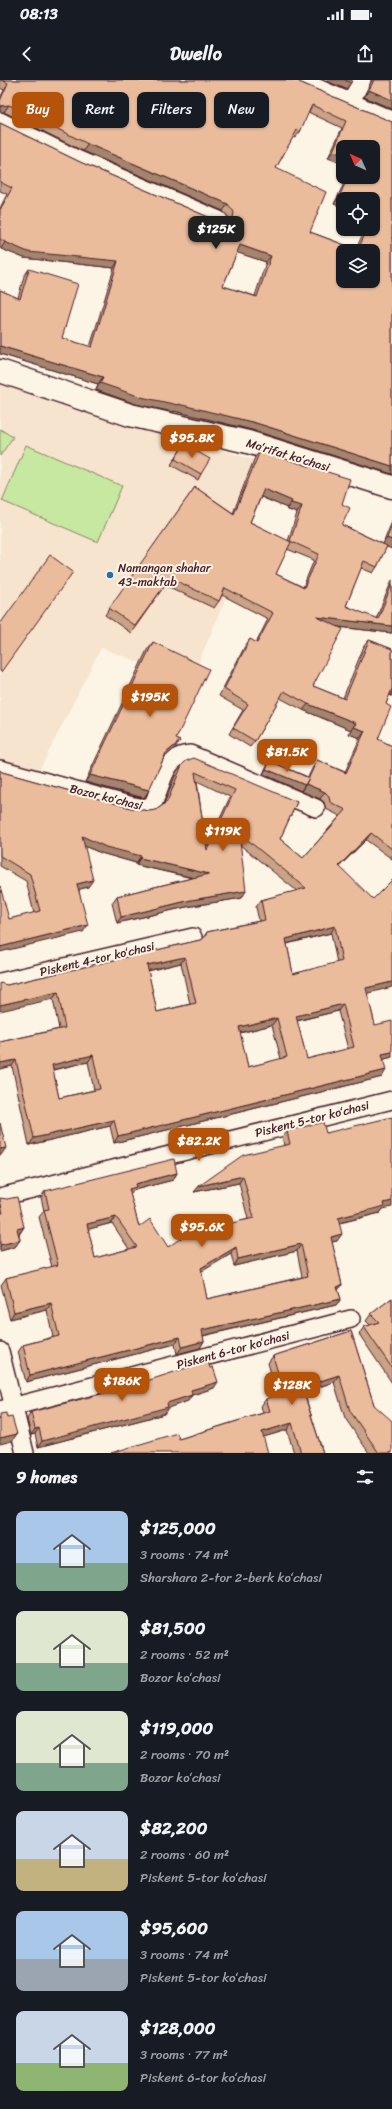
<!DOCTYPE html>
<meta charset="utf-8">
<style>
:root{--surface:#171b24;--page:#20242c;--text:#f1f3f6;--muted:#9ea1a6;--accent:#b45309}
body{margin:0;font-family:Sriracha,sans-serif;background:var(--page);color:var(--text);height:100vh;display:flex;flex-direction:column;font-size:15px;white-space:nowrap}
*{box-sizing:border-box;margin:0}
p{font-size:13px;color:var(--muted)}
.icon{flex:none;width:22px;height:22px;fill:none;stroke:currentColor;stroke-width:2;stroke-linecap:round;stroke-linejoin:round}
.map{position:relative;height:1373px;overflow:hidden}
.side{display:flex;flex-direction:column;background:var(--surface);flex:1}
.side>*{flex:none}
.guide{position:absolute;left:12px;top:12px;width:368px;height:36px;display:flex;gap:8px}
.needle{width:26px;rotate:315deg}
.controls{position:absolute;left:336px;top:60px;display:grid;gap:8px}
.controls a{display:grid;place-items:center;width:44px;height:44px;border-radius:8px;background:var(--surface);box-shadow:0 1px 3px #0004;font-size:20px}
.price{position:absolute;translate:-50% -34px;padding:0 9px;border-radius:8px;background:var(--accent);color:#fff;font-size:13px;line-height:26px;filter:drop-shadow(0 1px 2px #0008)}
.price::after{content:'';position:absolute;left:50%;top:24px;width:12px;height:9px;margin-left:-6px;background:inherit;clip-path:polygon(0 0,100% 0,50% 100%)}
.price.active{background:#222;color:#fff}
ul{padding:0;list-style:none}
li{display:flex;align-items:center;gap:12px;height:100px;padding:0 16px}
li span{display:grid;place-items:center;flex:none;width:112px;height:80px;border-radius:8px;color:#555}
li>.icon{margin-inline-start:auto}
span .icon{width:48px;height:48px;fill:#fffc;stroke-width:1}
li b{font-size:17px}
h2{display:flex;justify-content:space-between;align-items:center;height:48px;padding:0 16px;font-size:17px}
.pill{padding:0 14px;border-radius:8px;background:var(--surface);box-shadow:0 1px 3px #0004;font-size:14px;line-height:36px}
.pill.active{background:var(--accent);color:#fff}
.status{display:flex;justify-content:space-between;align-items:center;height:28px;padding:0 20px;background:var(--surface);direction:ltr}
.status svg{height:11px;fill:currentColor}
header{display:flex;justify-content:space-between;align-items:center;height:52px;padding:0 16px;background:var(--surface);font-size:18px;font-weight:700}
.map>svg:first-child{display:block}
.built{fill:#f7e4cf}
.green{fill:#c7e8a0;stroke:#888466}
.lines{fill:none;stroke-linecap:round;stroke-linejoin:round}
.minor-casing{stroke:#4a1f2b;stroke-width:20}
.tertiary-casing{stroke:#4a1f2b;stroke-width:25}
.minor{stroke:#fcf5e5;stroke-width:17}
.tertiary{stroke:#fcf5e5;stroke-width:22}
.wall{fill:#caa286;stroke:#4a1f2b;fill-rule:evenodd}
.shaded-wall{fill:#a4846d;stroke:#4a1f2b}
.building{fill:#ebbc9c;stroke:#4a1f2b;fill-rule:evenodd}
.poi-dot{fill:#1f6fb2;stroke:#fcf5e5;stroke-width:1.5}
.labels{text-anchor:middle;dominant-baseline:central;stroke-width:4;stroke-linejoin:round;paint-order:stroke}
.street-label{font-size:12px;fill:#4a1f2b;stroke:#fcf5e5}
.poi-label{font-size:12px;fill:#4a1f2b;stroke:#fcf5e5;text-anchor:start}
</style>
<div class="status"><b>08:13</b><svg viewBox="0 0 49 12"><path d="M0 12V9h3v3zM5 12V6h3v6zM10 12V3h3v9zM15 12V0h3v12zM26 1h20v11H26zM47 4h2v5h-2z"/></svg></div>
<header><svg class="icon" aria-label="back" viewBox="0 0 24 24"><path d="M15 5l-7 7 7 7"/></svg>Dwello<svg class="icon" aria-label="share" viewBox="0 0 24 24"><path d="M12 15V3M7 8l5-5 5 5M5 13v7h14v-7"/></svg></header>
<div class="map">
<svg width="392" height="1373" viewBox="0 0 392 1373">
<rect width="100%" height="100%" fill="#fcf5e5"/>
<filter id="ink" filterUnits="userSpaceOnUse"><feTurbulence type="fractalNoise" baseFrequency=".025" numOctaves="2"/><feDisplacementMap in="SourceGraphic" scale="8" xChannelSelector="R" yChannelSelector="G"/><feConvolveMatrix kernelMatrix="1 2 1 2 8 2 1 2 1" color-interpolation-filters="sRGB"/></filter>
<g filter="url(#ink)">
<path class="built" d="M0,301L254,380L208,489L233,501L195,591L148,569L141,583L101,568L37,695L0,681Z"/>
<path class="green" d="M0,349L13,357L0,376Z
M26,365L122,406L98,462L2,421Z"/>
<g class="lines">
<g class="minor-casing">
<path id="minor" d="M299,0L392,40
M350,23L362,0
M0,41L79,80L219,140
M0,689L129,725L146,728L153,724C162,706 164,675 190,674L316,728
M0,902L193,857
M0,1117L392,1020
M0,1271L25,1373
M0,1330L351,1239"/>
</g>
<g class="tertiary-casing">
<path id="tertiary" d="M0,291L130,335L248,362L392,407"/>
</g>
<use href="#minor" class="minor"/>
<use href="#tertiary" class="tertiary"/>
</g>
<path class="wall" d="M0,0H298L299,2L392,42V394L252,350L174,331L173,332L136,324L96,310L98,304L0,274V210L18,218L24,196L29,189L62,258L90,267L114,188L24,178L0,168V128L7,114L0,111V43L80,82L220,142L225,143L228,141L229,138L223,131L83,71L4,32H0V18L4,10L0,8ZM308,32L342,48L328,78L373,67V97H347L334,124L343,127V119H373V149H365L356,169L310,152L276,88L293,57L295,58L300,52ZM237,172L266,182L255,216L223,206Z
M372,0H392V29L364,17Z
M184,364L201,394L198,400L171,385Z
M260,371L342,424V445L383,464L392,441V469L387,466L377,487L373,493L361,488L346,526L376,539L392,500V553L338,547L313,606L343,618L364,566L369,560L392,569V616L389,615L386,624L378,659L392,666V779L366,760L340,786L367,913L375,945L392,977L384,979L382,997L114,1063L110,1046L29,1065L12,986L0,989V962L59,949L53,919L7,905L200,860L203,858L207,852L259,841L256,827L261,820L297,811L240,765L242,818L186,827L117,843L112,823L117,816L192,798L136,785V783L101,773L84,766L88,807L79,809L83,852L9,839L34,833L26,801L0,786V690L2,692L131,728L149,731L156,730L164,724L177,691L182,685L297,722L280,759L303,778L340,736L326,729L324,722L320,719L301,711L302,710L301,711L263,694L266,687L270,681L308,697L313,687L317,680L345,692L360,658L349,654L351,650L303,630L280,618L255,661L250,667L229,654L243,630L219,616L245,566L250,559L256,563L268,539L222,515L219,521L214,528L165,505L131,553L105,535L195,407L233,433L255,377ZM261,417L287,428L286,429L297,433L288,461L250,442ZM287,469L314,480L303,507L276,494ZM197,701L230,717L206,768ZM331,853L337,883L293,894L287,864ZM181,883L190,924L157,932L148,891ZM338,931L348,969L307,979L297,941ZM272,945L281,979L248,987L240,953ZM88,982L94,1010L59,1018L53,990Z
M153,562L176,659L175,668L164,678L144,718L85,702L147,570Z
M287,1051L326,1053L383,1129L380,1133L340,1143L337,1161L332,1162L342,1205L338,1210L341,1219L336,1225L203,1256L204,1261L200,1268L177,1274L175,1264L26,1302L18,1272L23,1265L53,1257L47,1230L10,1239L1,1205L6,1198L52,1187L39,1137L44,1131L41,1117L45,1111L177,1093L173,1100L134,1110L130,1114L139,1147L168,1167L212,1150L248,1139L239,1103L194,1112L284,1065L282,1057ZM112,1143L129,1169L95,1178L88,1149ZM297,1171L302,1197L207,1219L201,1191L231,1174L234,1186Z
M0,1118L24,1147L19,1155L20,1160L15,1167L0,1171Z
M392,1218V1303L359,1254L364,1247L370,1245L366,1241L371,1234Z
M351,1251L374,1325L392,1373H369L345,1338L334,1302L304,1312L323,1373H294L287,1350L263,1357L179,1359L263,1333L261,1326L266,1319L277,1315L268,1283L273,1276Z
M214,1308L192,1315L188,1321L168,1327L164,1334L38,1367L35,1354L31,1355L27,1339L31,1332Z"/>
<path class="shaded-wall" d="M324,0H345L351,3L346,9Z
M369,10L392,20V29L364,17Z
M9,25L4,32H0V26Z
M88,64L228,124L223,131L83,71Z
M333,71L343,75V84L328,78Z
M339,117L343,119V127L334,124Z
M5,162L118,181L114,188L24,178L1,169Z
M240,165L271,176L266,182L235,172Z
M0,266L103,297L98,304L0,274Z
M100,303L256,343L392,386V394L252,350L174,331L173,332L136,324L96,310Z
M264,409L292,421L287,428L259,416Z
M291,423L302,426L297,433L286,429Z
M387,458L392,460V469L382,465Z
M317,537L392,546V553L313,544Z
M392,608V616L388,614Z
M308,624L356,643L351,650L303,630Z
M354,647L365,651L360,658L349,654Z
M180,661L175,668L161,680L166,673Z
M266,689L305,705L301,711L263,694Z
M90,695L149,710L144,718L85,702Z
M306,704L325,712L320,719L301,711Z
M371,753L366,760L334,792L339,786Z
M82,756L141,776L136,783L101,773L77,763Z
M140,778L209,794L204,800L136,785Z
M93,800L88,807L73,811L77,804Z
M246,811L242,818L186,827L117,843L121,837L191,820Z
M88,845L83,852L0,872V867Z
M335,846L331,853L281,865L286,859Z
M185,877L181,883L142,892L147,885Z
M392,902V907L361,915L366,908Z
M58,912L53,919L0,931V925Z
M343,924L338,931L291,942L296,936Z
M277,938L272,945L235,954L239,947Z
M392,972V977L378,981L382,974Z
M93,975L88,982L47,991L52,985Z
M16,980L12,986L0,989V983Z
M386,990L382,997L114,1063L118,1056Z
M114,1040L110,1046L29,1065L34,1058Z
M6,1068L1,1075H0V1069Z
M177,1093L173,1100L134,1110L131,1114L124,1116L129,1109L135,1104Z
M243,1096L239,1103L194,1112L199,1106Z
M392,1121V1127L383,1129L380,1133L334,1144L338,1138L384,1123Z
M116,1137L112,1143L82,1151L87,1144Z
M24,1147L19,1154L12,1156L17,1149Z
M342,1154L337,1161L326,1163L331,1157Z
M20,1160L15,1167L0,1171V1165Z
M301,1164L297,1171L234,1186L238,1179Z
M236,1167L231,1174L196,1195L201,1188Z
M342,1205L337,1211V1207Z
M341,1219L336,1225L197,1257L202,1250Z
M51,1223L47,1230L10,1239L14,1232Z
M180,1257L175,1264L26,1302L30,1295Z
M204,1261L200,1268L177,1274L182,1267Z
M339,1295L334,1302L297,1314L302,1307Z
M218,1302L214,1308L186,1317L191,1310Z
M192,1315L188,1321L168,1328L164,1334L38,1367L42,1361Z
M292,1343L287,1350L257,1359L262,1352Z
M39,1348L35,1354L31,1355L35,1349Z
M17,1354L12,1361L0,1364V1358Z"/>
<path class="building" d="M1,0H298L299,2L392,42V386L256,343L178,324V325L141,317L100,303L103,297L0,266V210L20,219L29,189L78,204L62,258L92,267L118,181L28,172L5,162L0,159V130L12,108L0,102V43L80,82L220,142L225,143L233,138L234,132L228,124L88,64L9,25L0,26V21L8,3ZM312,25L346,41L333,71L343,75V67H373V97H348L339,117L343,119H373V131H374L373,134V149H367L358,170L310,152L326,112L276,88L297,50L300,52ZM240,165L271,176L257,217L223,206ZM343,171H373V201H343Z
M345,0H352L351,3Z
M374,0H392V20L369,10Z
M184,364L210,379L201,394L175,379Z
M260,371L350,399L342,424L350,428L342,445L387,466L377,487L364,481L346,526L378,539L392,504V546L317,537L343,549L313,606L345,619L369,560L392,569V609L386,624L391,627L378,659L392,666V769L371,753L339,786L373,819L392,800V902L366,908L375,945L392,941V972L382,974L386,990L118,1056L114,1040L34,1058L16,980L0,983V962L65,948L58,912L0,925V903L7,905L200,860L205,857L207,852L265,840L261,820L306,808L239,753L246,811L191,820L121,837L117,816L209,794L140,778L141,776L106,767L82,756L93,800L77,804L88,845L0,867V806L9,839L40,831L30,794L0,776V690L2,692L131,728L149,731L156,730L167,722L182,685L186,681L194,678L297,722L280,759L303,778L346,730L330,722L329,716L325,712L306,704L317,680L346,693L365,651L354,647L356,643L308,624L284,611L255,661L233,648L248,624L224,609L250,559L257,563L273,533L225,508L219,521L170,498L135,546L109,528L195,407L234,434ZM264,409L292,421L291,423L302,426L290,461L319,474L304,508L276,494L291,462L250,442ZM195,692L235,710L207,770ZM335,846L342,881L293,894L286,859ZM185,877L196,923L157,932L147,885ZM343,924L354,967L307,979L296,936ZM277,938L287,977L248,987L239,947ZM93,975L100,1009L59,1018L52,985Z
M392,445V460L387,458Z
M50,475L73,492L1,592L0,591V544Z
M153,562L209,589L176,659L180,661L166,673L149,710L90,695Z
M270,681L309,698L305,705L266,689Z
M392,1037V1121L384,1123L385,1126L338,1138L342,1154L331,1157L342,1205L337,1207L341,1219L202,1250L204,1261L182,1267L180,1257L30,1295L23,1265L59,1256L51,1223L14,1232L6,1198L58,1185L44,1130L49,1129L45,1111L174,1079L177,1093L135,1104L136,1107L129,1109L139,1147L150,1139L168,1167L206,1141L212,1150L227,1144L254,1138L243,1096L199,1106L243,1075L290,1064L287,1051L323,1042L326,1053ZM116,1137L137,1167L95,1178L87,1144ZM301,1164L308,1196L207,1219L201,1188L236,1167L238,1179Z
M0,1043L6,1068L0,1069Z
M17,1117L24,1147L17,1149L20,1160L0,1165V1133H3L0,1120V1118L7,1119Z
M392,1218V1288L364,1247L379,1242L371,1234Z
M351,1251L374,1325L392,1341V1373H379L350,1331L339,1295L302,1307L323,1373H301L292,1343L262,1352L268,1373H111L177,1353L179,1359L270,1331L266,1319L284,1313L273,1276Z
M208,1281L210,1288L213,1287L218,1302L191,1310L192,1315L167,1323L168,1327L42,1361L39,1348L35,1349L31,1332L128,1307Z
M6,1333L7,1338L12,1337L17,1354L0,1358V1334Z"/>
</g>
<circle class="poi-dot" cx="110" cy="495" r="4"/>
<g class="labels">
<g class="street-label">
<text transform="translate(288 375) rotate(17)">Maʻrifat koʻchasi</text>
<text transform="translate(106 717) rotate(14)">Bozor koʻchasi</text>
<text transform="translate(97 879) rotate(-13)">Piskent 4-tor koʻchasi</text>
<text transform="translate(312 1039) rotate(-14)">Piskent 5-tor koʻchasi</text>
<text transform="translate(233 1270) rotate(-15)">Piskent 6-tor koʻchasi</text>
</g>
<g class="poi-label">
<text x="118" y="488">Namangan shahar<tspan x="118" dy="14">43-maktab</tspan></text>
</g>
</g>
</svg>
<div class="controls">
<a><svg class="needle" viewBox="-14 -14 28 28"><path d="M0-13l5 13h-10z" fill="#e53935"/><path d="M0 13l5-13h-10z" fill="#9ea1a6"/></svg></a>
<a><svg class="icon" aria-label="locate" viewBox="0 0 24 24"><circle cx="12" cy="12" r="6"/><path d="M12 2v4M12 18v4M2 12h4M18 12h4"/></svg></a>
<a><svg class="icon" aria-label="layers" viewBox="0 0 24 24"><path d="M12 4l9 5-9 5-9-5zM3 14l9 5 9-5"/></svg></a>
</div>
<b class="price active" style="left:216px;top:170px">$125K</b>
<b class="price" style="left:192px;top:379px">$95.8K</b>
<b class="price" style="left:150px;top:638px">$195K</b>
<b class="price" style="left:287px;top:693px">$81.5K</b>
<b class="price" style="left:223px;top:772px">$119K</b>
<b class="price" style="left:199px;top:1082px">$82.2K</b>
<b class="price" style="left:202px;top:1168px">$95.6K</b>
<b class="price" style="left:122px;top:1322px">$186K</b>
<b class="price" style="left:292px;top:1326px">$128K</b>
<div class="guide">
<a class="pill active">Buy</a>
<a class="pill">Rent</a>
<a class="pill">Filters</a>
<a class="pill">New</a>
</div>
</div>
<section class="side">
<h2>9 homes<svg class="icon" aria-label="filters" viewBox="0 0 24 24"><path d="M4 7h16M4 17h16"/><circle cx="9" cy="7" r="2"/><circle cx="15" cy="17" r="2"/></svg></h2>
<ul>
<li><span style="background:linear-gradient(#a9c7e8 65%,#7fa58c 0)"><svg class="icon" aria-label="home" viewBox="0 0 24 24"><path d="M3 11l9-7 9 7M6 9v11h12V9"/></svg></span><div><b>$125,000</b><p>3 rooms · 74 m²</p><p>Sharshara 2-tor 2-berk koʻchasi</p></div></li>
<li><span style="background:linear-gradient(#dfe7d0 65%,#7fa58c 0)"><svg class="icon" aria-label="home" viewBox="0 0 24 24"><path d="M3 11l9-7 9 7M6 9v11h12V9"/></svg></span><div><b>$81,500</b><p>2 rooms · 52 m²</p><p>Bozor koʻchasi</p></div></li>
<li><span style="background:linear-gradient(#dfe7d0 65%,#7fa58c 0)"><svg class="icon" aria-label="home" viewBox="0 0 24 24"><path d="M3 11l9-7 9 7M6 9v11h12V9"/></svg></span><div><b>$119,000</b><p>2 rooms · 70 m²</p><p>Bozor koʻchasi</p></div></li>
<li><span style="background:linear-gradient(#c9d6e8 60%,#c2b280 0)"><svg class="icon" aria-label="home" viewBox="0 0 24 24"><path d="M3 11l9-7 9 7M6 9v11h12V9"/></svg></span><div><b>$82,200</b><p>2 rooms · 60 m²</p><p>Piskent 5-tor koʻchasi</p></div></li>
<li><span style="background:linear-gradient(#a9c7e8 60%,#9aa5b1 0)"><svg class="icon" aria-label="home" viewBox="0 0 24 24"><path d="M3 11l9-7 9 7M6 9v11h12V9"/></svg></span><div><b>$95,600</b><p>3 rooms · 74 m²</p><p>Piskent 5-tor koʻchasi</p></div></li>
<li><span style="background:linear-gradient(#c9d6e8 65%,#8fb573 0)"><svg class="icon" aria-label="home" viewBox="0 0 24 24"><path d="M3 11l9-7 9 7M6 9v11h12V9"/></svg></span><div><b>$128,000</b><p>3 rooms · 77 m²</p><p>Piskent 6-tor koʻchasi</p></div></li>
</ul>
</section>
